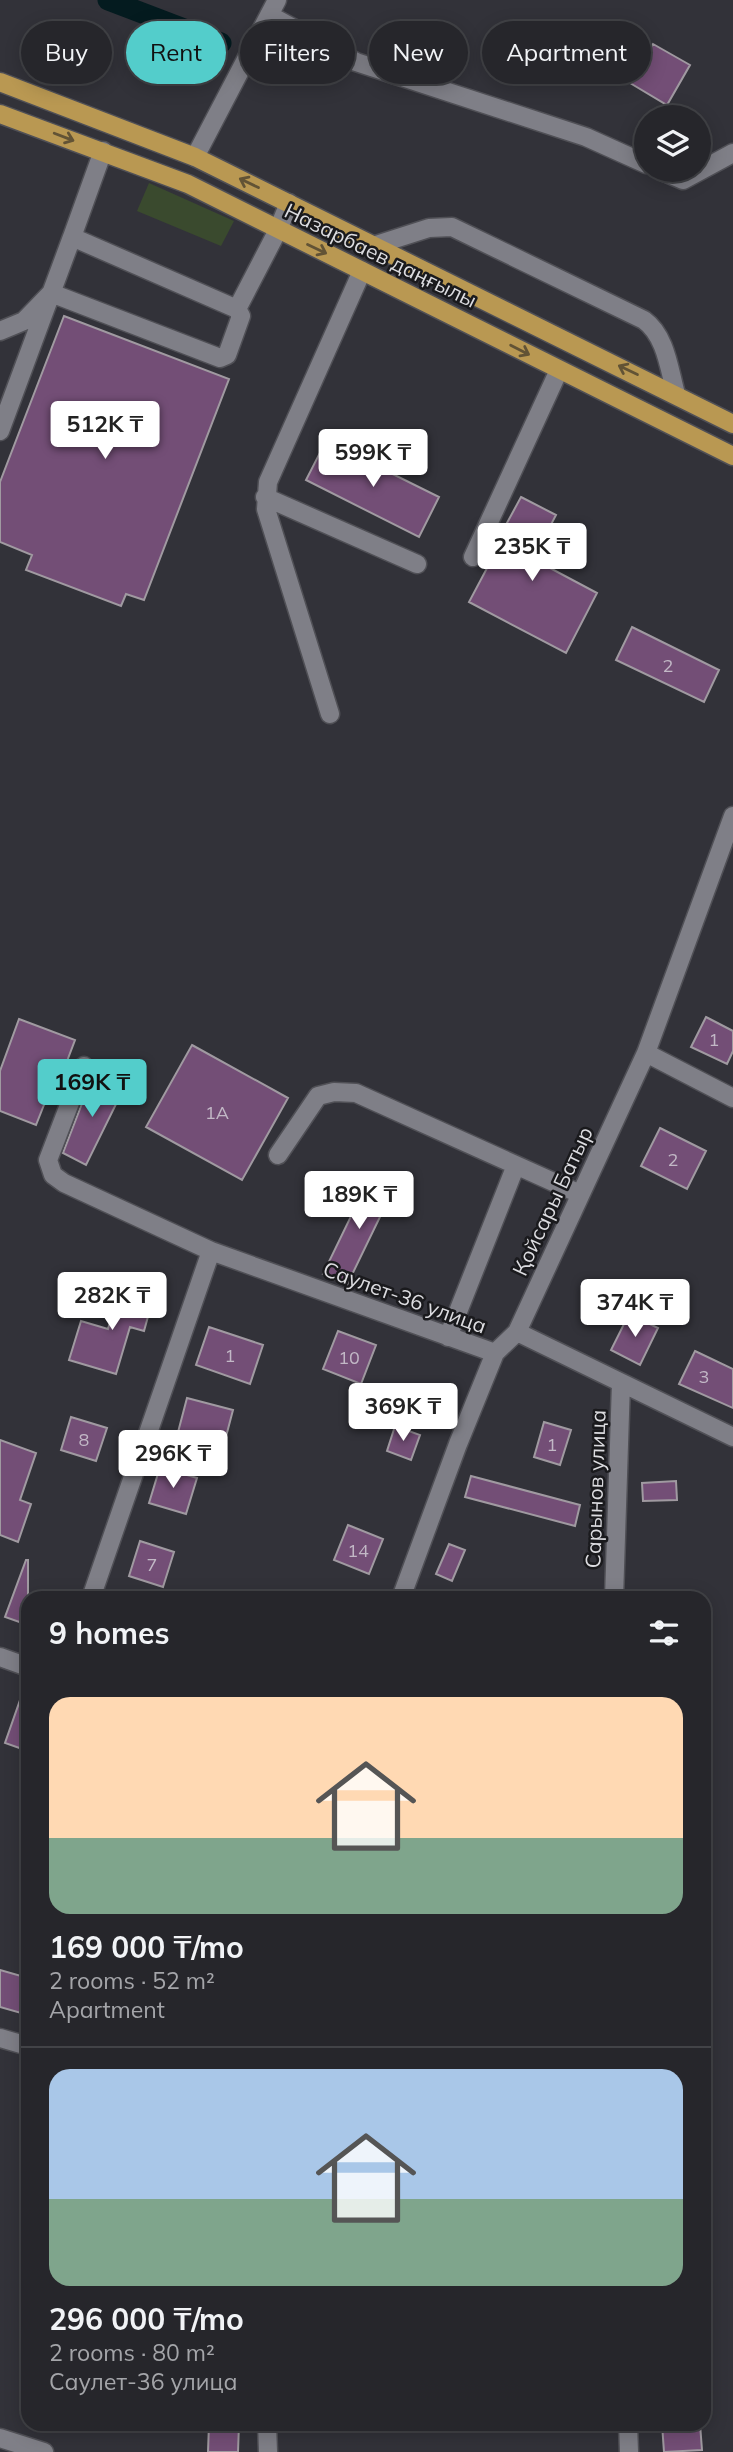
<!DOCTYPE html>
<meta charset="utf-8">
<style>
:root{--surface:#26262b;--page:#2e2e33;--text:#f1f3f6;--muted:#a4a5a9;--line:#424347;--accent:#53cdcb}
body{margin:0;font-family:Mulish,sans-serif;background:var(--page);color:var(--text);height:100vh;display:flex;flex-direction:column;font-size:26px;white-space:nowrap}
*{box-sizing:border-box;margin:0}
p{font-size:23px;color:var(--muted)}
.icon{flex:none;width:38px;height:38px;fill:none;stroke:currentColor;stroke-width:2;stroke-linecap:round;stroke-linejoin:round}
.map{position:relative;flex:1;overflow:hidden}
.panel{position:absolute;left:21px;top:1591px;width:690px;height:840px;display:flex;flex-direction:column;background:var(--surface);border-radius:21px;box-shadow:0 4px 18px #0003,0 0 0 2px var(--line)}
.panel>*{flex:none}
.guide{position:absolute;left:21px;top:21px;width:691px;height:63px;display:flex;gap:14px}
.controls{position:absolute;left:634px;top:105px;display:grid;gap:14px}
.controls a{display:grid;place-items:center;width:77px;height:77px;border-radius:50%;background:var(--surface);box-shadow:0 4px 18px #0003,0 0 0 2px var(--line);font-size:35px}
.price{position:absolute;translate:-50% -60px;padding:0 16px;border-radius:7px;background:#fff;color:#222;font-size:23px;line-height:46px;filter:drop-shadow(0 2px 4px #0008)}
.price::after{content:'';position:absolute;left:50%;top:42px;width:21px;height:16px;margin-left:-10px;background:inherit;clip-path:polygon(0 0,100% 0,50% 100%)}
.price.on{background:var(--accent);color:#111}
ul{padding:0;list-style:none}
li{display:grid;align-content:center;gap:14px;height:371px;padding:0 28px}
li+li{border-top:2px solid var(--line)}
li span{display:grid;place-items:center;height:217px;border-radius:21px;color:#555}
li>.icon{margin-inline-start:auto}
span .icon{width:126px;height:126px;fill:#fffc;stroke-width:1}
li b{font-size:30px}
h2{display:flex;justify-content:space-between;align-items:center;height:84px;padding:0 28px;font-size:30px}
.tag{padding:0 24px;border-radius:32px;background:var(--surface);box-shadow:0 4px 18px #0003,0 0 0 2px var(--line);font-size:24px;line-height:63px}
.tag.on{background:var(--accent);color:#111}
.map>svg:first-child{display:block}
.green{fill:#3a4a2e}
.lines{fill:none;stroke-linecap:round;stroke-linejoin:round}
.canal{stroke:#041b1f;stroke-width:21}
.building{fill:#734e76;stroke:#a09aa1;stroke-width:2}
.minor-casing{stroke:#505056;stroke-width:21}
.major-casing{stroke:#505056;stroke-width:21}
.minor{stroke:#7f7f87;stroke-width:18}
.major{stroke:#b99852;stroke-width:18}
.oneway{stroke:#625335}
.labels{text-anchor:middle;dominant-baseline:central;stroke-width:5;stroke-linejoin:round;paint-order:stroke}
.number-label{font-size:18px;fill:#c2b8c6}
.street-label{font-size:21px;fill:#dcdce0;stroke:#1a1a1d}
</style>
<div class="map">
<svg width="733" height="2452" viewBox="0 0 733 2452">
<rect width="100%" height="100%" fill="#323239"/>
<path class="green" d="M149,183L234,221L221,246L137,211Z"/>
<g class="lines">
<path class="canal" d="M108,0L221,43"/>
</g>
<path class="building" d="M653,44L690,65L667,105L630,83Z
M64,316L229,379L144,600L126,594L121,606L26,570L32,555L0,542V482Z
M326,441L439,497L419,537L306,480Z
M521,497L556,515L533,559L597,593L566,653L469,602L503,538L500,536Z
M632,627L719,670L704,702L616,660Z
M706,1017L733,1031V1051L727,1064L691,1047Z
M19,1019L75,1040L64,1069L59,1067L36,1125L0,1111V1071Z
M192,1045L288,1098L242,1180L146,1127Z
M93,1075L123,1090L86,1165L63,1153Z
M660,1128L706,1151L687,1189L641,1166Z
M370,1177L394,1188L347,1285L323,1274Z
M120,1286L154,1295L144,1331L130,1327L116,1374L69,1360L81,1321L108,1329Z
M629,1314L658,1328L640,1365L611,1350Z
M209,1327L263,1345L250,1384L196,1365Z
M338,1331L376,1345L361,1384L323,1369Z
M695,1351L733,1369V1408L679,1384Z
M187,1398L233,1410L223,1448L177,1436Z
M71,1417L107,1428L96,1461L61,1450Z
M544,1422L571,1430L560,1465L534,1457Z
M395,1426L420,1435L411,1460L387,1451Z
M0,1440L36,1453L20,1500L31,1504L18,1542L0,1535Z
M160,1467L197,1478L186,1514L149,1503Z
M471,1476L580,1505L575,1526L465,1497Z
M676,1481L677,1500L643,1501L642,1483Z
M348,1525L383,1539L369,1574L334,1560Z
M140,1541L174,1552L163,1587L129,1576Z
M449,1544L465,1550L452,1581L436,1574Z
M26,1560H28V1625L5,1617Z
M26,1683H28V1751L5,1743Z
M0,1970L28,1978V2015L0,2007Z
M209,2424H239L238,2452H208Z
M662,2424H700L702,2450L664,2452Z"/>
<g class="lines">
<g class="minor-casing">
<path id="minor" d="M269,15L356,62L586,137L646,164
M103,151L72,237L237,309L278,230L289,203
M195,157L277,0
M660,170L683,180L733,153
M376,245L429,228L452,227L644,320C666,336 669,369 676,394
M0,331L24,321L51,293L220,358L227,355L241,316L237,309
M0,431L72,237
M265,497L417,564
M473,557L559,370
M330,714L266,509L268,482L362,271
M646,1053L733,1098
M84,1066L48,1160L53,1175L64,1183L211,1251
M278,1155L318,1096L334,1092L356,1093L580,1194
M517,1332L733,1437
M448,1337L516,1165
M91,1598L211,1251L495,1353
M401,1598L458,1444L495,1353L517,1332L646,1053L733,816
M614,1598L621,1383
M0,1657L28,1667
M0,2038L28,2046
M267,2424L268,2452
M628,2424L629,2452
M0,2438L44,2452"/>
</g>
<g class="major-casing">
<path id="major" d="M0,82L195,157L733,424
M0,114L188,184L733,456"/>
</g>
<use href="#minor" class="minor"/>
<use href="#major" class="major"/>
</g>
<defs><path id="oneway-shaft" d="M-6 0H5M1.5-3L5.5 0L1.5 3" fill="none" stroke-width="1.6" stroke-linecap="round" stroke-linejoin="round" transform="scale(1.75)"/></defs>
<g class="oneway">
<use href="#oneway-shaft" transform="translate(64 137) rotate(21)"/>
<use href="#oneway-shaft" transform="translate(249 183) rotate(-154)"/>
<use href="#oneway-shaft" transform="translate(317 249) rotate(26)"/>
<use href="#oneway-shaft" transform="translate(520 350) rotate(27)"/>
<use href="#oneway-shaft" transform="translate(628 370) rotate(-154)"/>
</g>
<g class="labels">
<g class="number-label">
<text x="668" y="665">2</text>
<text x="714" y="1039">1</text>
<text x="217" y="1112">1А</text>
<text x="673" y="1159">2</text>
<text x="230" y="1355">1</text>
<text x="349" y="1357">10</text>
<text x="704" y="1376">3</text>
<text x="84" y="1439">8</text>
<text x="552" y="1444">1</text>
<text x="358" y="1550">14</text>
<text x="152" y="1564">7</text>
</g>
<g class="street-label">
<text transform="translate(381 255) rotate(26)">Назарбаев даңғылы</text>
<text transform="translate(552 1201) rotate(-65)">Қойсары Батыр</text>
<text transform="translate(405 1297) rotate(20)">Саулет-36 улица</text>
<text transform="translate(595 1489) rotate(-88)">Сарынов улица</text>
</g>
</g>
</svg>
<div class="controls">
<a><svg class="icon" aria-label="layers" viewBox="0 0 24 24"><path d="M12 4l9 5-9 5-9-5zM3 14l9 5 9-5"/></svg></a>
</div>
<b class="price" style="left:105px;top:461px">512K ₸</b>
<b class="price" style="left:373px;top:489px">599K ₸</b>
<b class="price" style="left:532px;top:583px">235K ₸</b>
<b class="price on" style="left:92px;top:1119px">169K ₸</b>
<b class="price" style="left:359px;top:1231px">189K ₸</b>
<b class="price" style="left:112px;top:1332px">282K ₸</b>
<b class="price" style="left:635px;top:1339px">374K ₸</b>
<b class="price" style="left:403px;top:1443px">369K ₸</b>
<b class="price" style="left:173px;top:1490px">296K ₸</b>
<div class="guide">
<a class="tag">Buy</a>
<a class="tag on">Rent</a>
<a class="tag">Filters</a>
<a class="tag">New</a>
<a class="tag">Apartment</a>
</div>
<section class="panel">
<h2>9 homes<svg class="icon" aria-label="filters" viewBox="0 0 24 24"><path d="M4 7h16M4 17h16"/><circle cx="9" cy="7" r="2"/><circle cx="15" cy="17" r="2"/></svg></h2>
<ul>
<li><span style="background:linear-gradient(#ffd9b3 65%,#7fa58c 0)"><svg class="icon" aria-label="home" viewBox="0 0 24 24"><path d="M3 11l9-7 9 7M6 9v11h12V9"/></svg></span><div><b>169 000 ₸/mo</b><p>2 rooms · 52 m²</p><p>Apartment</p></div></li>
<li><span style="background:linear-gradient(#a9c7e8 60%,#7fa58c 0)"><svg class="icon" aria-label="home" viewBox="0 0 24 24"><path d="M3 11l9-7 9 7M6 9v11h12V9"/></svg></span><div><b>296 000 ₸/mo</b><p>2 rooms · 80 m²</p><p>Саулет-36 улица</p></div></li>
</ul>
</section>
</div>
